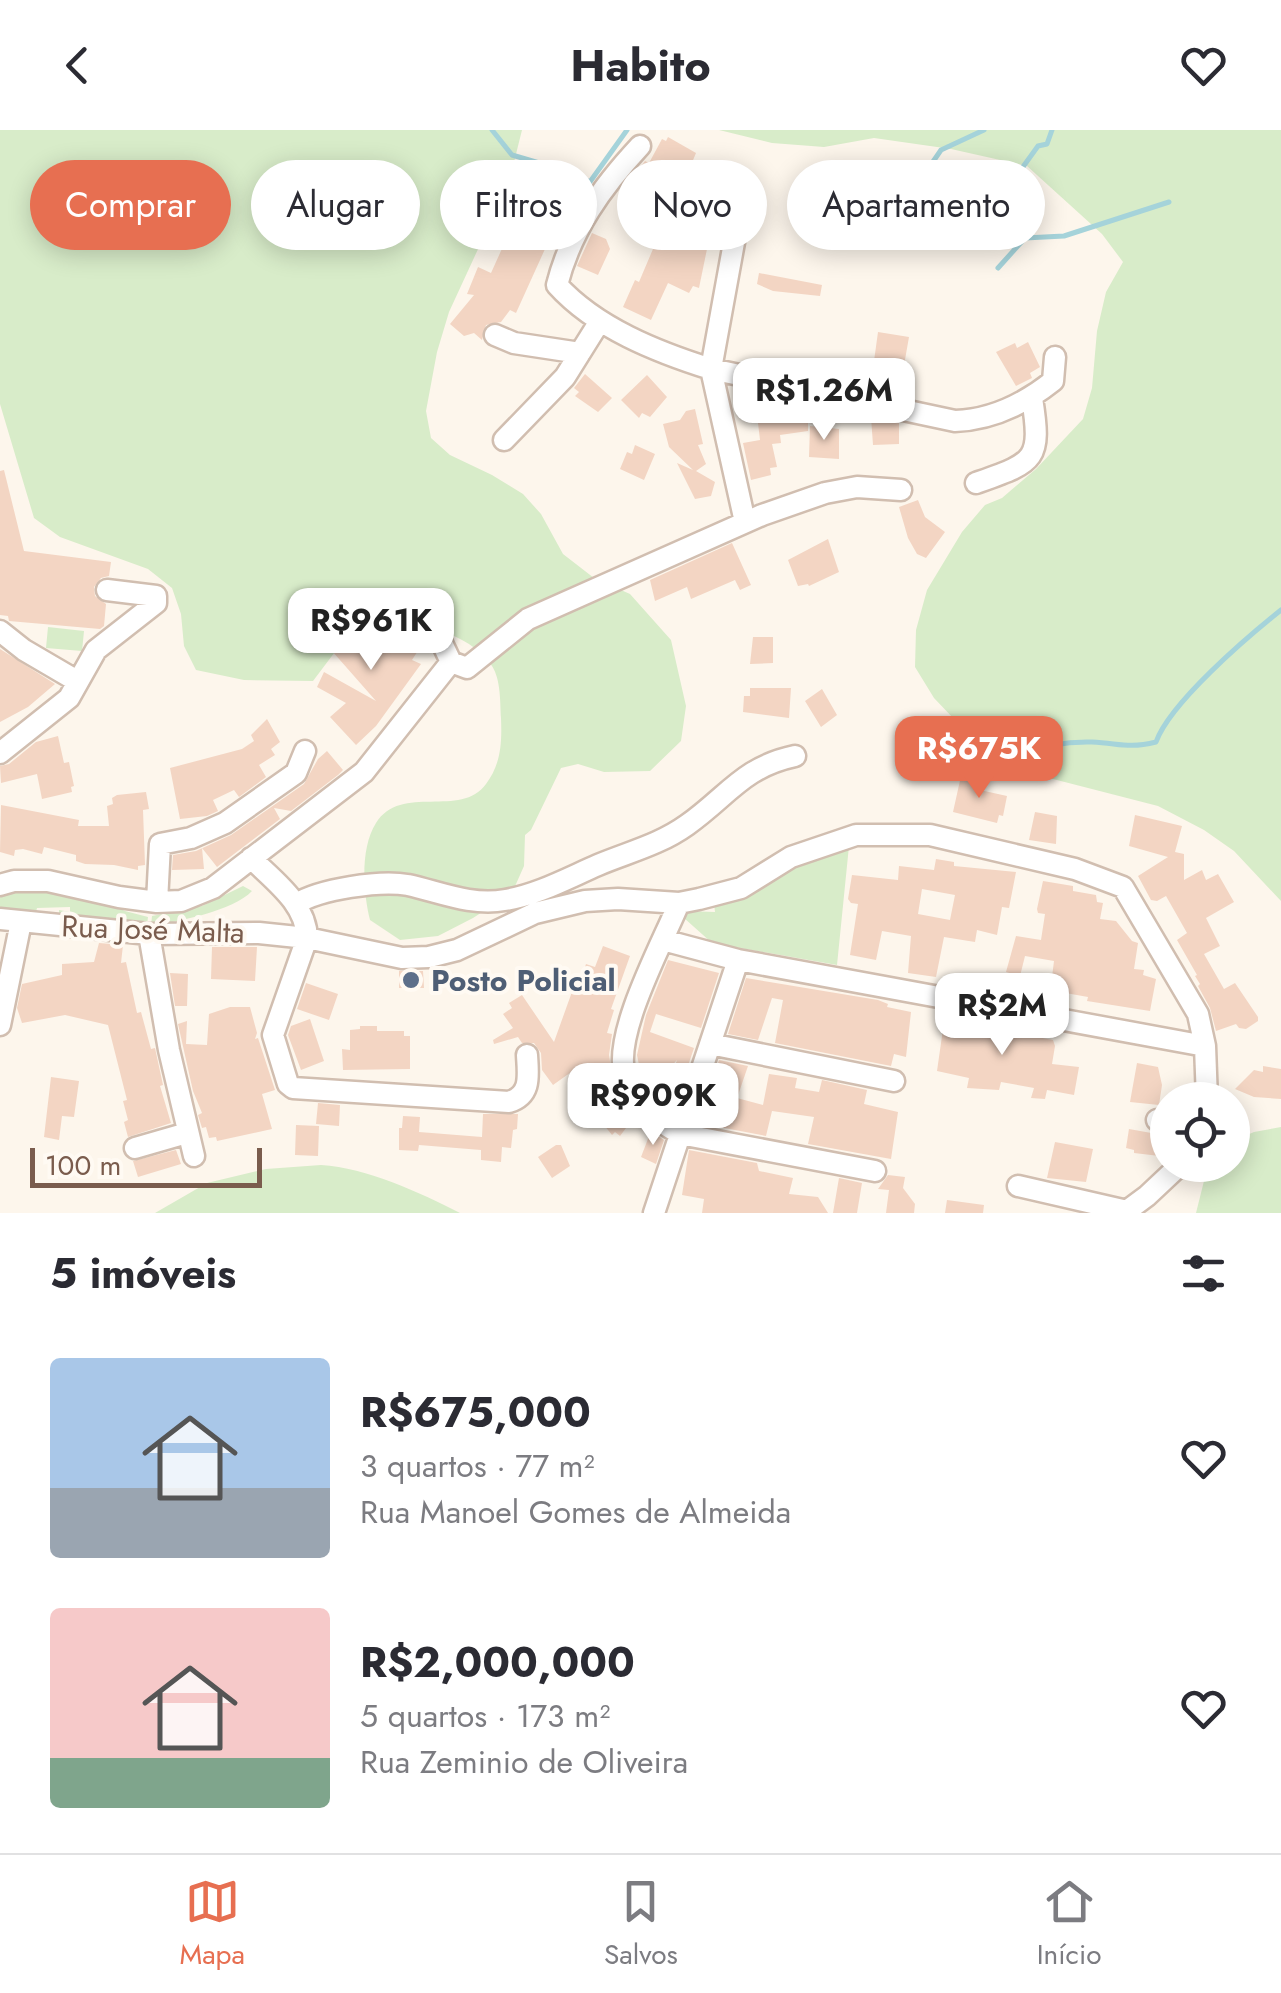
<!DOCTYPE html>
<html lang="pt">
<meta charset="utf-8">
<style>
:root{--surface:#fff;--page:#f7f7f7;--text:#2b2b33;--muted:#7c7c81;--line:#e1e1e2;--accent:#e76f51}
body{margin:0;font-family:Jost,sans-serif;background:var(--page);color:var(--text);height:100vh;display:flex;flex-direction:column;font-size:38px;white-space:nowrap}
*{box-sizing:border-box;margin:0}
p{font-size:32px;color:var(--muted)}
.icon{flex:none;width:55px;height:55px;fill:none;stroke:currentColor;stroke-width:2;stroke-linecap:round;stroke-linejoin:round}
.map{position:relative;height:1083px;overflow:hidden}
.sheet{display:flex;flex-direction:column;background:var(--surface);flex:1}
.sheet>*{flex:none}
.banner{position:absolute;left:30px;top:30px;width:1222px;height:90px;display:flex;gap:20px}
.fabs{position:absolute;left:1150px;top:952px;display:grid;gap:20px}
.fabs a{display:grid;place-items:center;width:100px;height:100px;border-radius:50%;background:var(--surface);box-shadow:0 5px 25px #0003;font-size:50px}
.scale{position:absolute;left:30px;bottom:25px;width:232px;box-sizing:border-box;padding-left:10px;border:5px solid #7a5c4d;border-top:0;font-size:28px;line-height:35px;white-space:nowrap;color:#7a5c4d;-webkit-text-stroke:8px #fffaf3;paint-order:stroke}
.price{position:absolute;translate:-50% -85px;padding:0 22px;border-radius:20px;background:#fff;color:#222;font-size:32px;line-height:65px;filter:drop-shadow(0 2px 5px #0008)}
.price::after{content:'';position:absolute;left:50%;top:60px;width:30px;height:22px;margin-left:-15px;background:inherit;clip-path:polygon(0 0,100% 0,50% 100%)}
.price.active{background:var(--accent);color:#fff}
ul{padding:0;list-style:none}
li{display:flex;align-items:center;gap:30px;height:250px;padding:0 50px}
li span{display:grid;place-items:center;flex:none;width:280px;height:200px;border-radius:10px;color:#555}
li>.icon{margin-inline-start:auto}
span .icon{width:120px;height:120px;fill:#fffc;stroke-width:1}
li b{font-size:42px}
h2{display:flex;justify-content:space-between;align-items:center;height:120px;padding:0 50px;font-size:42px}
.tag{padding:0 35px;border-radius:45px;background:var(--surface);box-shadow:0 5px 25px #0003;font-size:35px;line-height:90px}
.tag.active{background:var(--accent);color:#fff}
header{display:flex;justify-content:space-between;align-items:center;height:130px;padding:0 50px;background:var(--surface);font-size:45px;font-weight:700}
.tab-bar{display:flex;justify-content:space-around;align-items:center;height:140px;border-top:2px solid var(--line);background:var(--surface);font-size:28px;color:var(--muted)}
.tab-bar a{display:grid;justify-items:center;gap:5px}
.tab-bar .active{color:var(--accent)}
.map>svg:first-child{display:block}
.green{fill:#d8ecc9}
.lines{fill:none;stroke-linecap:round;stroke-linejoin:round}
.stream{stroke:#a5d3da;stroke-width:5}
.building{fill:#f3d5c3;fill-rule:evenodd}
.minor-casing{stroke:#d1beb0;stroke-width:25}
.minor{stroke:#fff;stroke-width:20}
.service-dot{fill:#5c6f8a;stroke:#fffaf3;stroke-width:4}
.labels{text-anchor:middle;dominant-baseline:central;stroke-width:8;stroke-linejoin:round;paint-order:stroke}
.street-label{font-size:30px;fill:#7a5c4d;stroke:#fffaf3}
.service-label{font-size:30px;font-weight:bold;fill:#4e5e75;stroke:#fffaf3;text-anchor:start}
</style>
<header><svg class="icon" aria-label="back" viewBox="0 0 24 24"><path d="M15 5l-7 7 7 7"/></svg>Habito<svg class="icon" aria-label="heart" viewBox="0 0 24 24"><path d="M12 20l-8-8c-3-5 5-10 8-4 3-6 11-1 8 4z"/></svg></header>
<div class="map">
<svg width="1281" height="1083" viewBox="0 0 1281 1083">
<rect width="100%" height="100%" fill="#fdf6ec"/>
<path class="green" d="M0,0H522L509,52L449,182L437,222L426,281L431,308L450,325L492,345L523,364L541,384L563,424L594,448L630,464L671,510L686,576L681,611L650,641L604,642L578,634L561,638L531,700L525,705L524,736L512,763L473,788L438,806L400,810L370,790C363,762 360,718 376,693C401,653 461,689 486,654C501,634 502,613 501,588C500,572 501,550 492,536C470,501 406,489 368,485L353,498L313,551L244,550L196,540L184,516L181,484L172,458L148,439L60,407L34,388L0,274Z
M719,0H1281V771L1234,721L1204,700L1158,676L1018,640L964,617L954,589L934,568L915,537L916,500L927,460L962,402L985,375L1002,368L1036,339L1083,289L1092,258L1097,201L1106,162L1123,132L1102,104L1027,36L951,19L874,8L824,17L772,13Z
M48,497L84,501L82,521L46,518Z
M849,716L837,835L712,813L684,788L686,781L715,782L714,773L787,736Z
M29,754L106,772L125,781L148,787L147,795L59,786V780L70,782V777L37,778L36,782L0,778V764Z
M243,756L252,761C233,781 179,791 151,796L152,786L202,776Z
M1281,997V1083H1196L1208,1035H1232L1233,1011L1254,1002Z
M321,1035C367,1038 419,1062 460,1083H155L207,1053L266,1039Z"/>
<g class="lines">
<path class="stream" d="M492,0L512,25L563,40L590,52
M928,39L941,20L984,0
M582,63L627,0
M966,74L997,80L1013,69L1020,41L1038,16L1047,14L1052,0
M807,76L848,87
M998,138L1025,108L1064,106L1169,72
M989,636C1021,621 1057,611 1092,612C1119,613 1127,619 1156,612C1170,573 1246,508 1281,480"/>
</g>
<path class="building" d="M668,7L696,23L673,78L646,66L641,70L624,59L645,31L649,33L662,9L666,11Z
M528,45L566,64L562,77L556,90L537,80L543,98L521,107L545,119L516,183L510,180L501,192L486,195L482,210L474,203L464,206L450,194L474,165L467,164L478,137L491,143L505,112L525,115L513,91L510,82Z
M710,49L723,55L691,112L707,119L699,158L693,156L689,163L668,153L651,190L623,177L635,150L639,152L653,119L645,116L650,104L673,114L676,109L680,111Z
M592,103L606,109L610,119L598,145L577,136Z
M759,143L822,155L820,166L773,161L757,154Z
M878,202L909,207L903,241L876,236L877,231H874Z
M1028,212L1040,237L1030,243L1032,248L1016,256L996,222L1015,213L1017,218Z
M585,244L612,268L598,282L575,266L579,262L574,258Z
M647,245L667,267L650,287L642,283L639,288L621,270Z
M775,267L808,274V301L780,305L781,313L772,314L777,337L770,338L771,345L751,350L743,313L760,310L756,276L761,269Z
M695,279L703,314L698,315L706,334L696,341L715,352L711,366L695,369L677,333L693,340L669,317L663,294L680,290L686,281Z
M871,287L899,293V314L873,315Z
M810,296L839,299V329L809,327Z
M635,315L655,324L644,350L620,339L627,322L632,324Z
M4,340L24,421L111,432L109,446L101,448L94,457L95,466L106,474L104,496L100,499L9,491L8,486L0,485V341Z
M918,370L925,387L945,402L926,428L917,424L908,408L899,377Z
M828,409L839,442L809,456L808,454L798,456L788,430Z
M732,413L751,455L740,460L735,450L691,469L687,457L655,471L650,450Z
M374,473L389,483L387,486L393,489L399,503L421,516L412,530L421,534L376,596L356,615L330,587L346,573L317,557L324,542L376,571L332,521L343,503L352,509Z
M753,507H773V533L750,534Z
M0,519L55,554L28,577L0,592Z
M750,558H791L789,588L743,582L744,566H750Z
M822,559L837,585L821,597L805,571Z
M267,589L280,612L271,619L275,625L259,635L266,647L239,667L234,660L213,670L218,681L207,686L180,689L170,638L242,619L254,611L251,605Z
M58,606L64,633L69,632L74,656L71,657L72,662L42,669L37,644L1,653L0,636L9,634L36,612Z
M327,621L343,640L338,645L291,681L274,678L280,689L217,737L202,718L204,739L172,740L173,725L196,721L231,705L304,654L318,629Z
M941,624L944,631L954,627L960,643L946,648L944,644L931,647L924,631Z
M961,646L983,650L980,660L1007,666L1003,686L999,685L997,693L953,682Z
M146,662L149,679L143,680L145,735L138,736V740L114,735L85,734L76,731V725L44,717L42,724L23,719L15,720L14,726L0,722L1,675L79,690L78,696H109L107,676L113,674L112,668L117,665Z
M1035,682L1057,686L1056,714L1029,710Z
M1135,685L1182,696L1175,722L1184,724V750L1202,740L1206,750L1218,744L1234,772L1206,788L1220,816L1204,824L1224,859L1235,853L1258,887V891L1246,899L1239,898L1236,894L1216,901L1210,878L1198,856L1200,854L1195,846L1197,845L1177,810L1187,803L1166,766L1157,771L1151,770L1138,746L1168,727L1129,716Z
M936,729L954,732V736L1016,742L1009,778L1002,777L997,805L977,800L975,812L944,807L936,847L908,843L911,806L882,801L876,830L850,825L858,774L851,773L848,769L852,745L898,750L899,736L934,740ZM922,759L955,765L950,790L918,784Z
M1043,751L1073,756V761L1096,765L1097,772L1103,773L1100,789L1116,791L1132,811L1138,813L1134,839L1144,840L1143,845L1156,849L1150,881L1087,871L1088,867L1060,862L1061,857L1051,855L1054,831L1025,826L1020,846L1006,842L1016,806L1041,810L1045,784L1038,783L1037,779Z
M99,813L123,815L121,833L126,832L137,883L141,882L151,919L155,918L163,955L160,956L171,993L128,1007L124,992L128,990L123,971L127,970L108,895L65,885L22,893L17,878L22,854L62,845V834L94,832Z
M603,816L630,826L611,879L614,880L607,903L612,904L609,925L614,955L588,967L574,940L553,955L542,940L541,923L534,913H522L518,907L494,914L493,910L513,898L503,884L512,878L509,873L522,865L554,912L573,859L577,861L586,834L595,837Z
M212,817H257L255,851L211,849Z
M668,830L719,843L701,898L656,884L650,902L694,918L674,977L661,973L677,930L665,943L642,950L637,925L646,885Z
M399,841H423L424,858H399Z
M170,843L188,844L187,876H175Z
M746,848L878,870L888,874L887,877L911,882L906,927L894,924L891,936L775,913L783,870L772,868L758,910L728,904Z
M306,853L338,864L329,890L297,879Z
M230,877H250L257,903L255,909L258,908L275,960L262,964L272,999L217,1011L216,1007L209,1008L206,997L202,998L198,985L202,983L193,961L178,894L187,891L186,914L207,915L209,884Z
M945,885L1002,893L1001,900L1053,910L1055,916L1052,934L1079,937L1074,965L1047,960L1045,969L1031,968L1034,958L1001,952L999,960L967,958L969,948L937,941Z
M310,889L324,931L301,940L288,905L291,896Z
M360,896H377V901H404V906H410V939L343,940L342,919L350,920V900L360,899Z
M719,930L748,936L737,968L763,975L769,944L797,948L795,958L819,962L822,950L867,960L864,974L898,982L891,1029L808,1014L814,987L772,981L766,1006L698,993Z
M1137,933L1158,937L1162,955L1159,975L1130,972Z
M1263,936L1281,939V969L1254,967L1235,959L1254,940L1263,942Z
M51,947L79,951L74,987L62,986L59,1010L44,1007Z
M617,963L631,983L623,988L629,994L620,1006L615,1002L612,1005L596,985Z
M318,973L340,975L339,996L316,994Z
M483,984H518L517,999L513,1000L511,1018L502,1017L501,1032L481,1030V1020L419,1015L418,1021L399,1020V998H402L403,986L420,987L419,1002L482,1007Z
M296,995L319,996L318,1026L295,1025Z
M1129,999L1168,1006V1027L1134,1023V1020L1126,1018Z
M651,1001L664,1010L656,1034L641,1027Z
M1055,1012L1093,1019L1086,1052L1047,1048Z
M556,1015H561L570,1036L552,1048L538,1027Z
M176,1020L181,1034L138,1047L133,1031Z
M689,1020L757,1033L759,1041L793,1048L789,1064L818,1067L828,1083H702L704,1069L682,1065Z
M888,1045L905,1047L903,1058L915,1074L914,1083H886L889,1060L878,1059Z
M839,1048L862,1053L857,1083H833Z
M947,1070L984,1075L983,1083H945Z"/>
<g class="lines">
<g class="minor-casing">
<path id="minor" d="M640,16C601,58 571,100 557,155C596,198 657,222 711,239L955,291C992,290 1024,274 1053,251L1055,227
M737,96L711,239L745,392
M495,205L514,213L580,223
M504,310L565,247L600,191
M976,353C1035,332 1042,331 1032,268
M0,501L24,520L77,551
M451,532L467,538L528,489L762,385L825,363L857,357L901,360
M0,623L69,568L96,520L156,473V466L107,460
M251,728C274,751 306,773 307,808L273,905L288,954L293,958L509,972C532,965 528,945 527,925
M0,755L14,751H48L119,767L157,772L181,771L213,758L364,642L451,532L442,513L407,492
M157,772L160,714L191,708L225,693L296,643L305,621
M679,773C662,814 615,900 624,942C631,970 656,990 680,1004L875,1041
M296,774C320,759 380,750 408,755C440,762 471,776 505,770C537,765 568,748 598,735C629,722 659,715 687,695C728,666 743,637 795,626
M0,789L149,804L259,803L307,808L402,828L429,827L457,820L535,783L585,771L618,769L679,773L699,769L741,758L791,727L856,705H930L1075,739L1123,757L1198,884L1205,916L1207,970
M149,804L169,920L194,1026
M663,810L738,830L1205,916
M0,895L21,792
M710,914L894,951
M1157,990L1168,993
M135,1018L187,1003
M1018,1056L1127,1081
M654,1083L738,830
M1124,1083L1147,1066L1180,1035"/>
</g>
<use href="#minor" class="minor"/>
</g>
<circle class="service-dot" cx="411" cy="850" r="10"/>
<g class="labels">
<g class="street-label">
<text transform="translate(153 799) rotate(2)">Rua José Malta</text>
</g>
<g class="service-label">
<text x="431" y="850">Posto Policial</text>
</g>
</g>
</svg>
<div class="fabs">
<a><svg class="icon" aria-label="locate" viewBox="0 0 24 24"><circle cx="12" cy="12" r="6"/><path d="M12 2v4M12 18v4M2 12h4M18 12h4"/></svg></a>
</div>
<div class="scale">100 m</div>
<b class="price" style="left:824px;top:313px">R$1.26M</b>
<b class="price" style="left:371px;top:543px">R$961K</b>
<b class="price active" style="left:979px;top:671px">R$675K</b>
<b class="price" style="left:1002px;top:928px">R$2M</b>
<b class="price" style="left:653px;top:1018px">R$909K</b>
<div class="banner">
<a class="tag active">Comprar</a>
<a class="tag">Alugar</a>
<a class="tag">Filtros</a>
<a class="tag">Novo</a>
<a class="tag">Apartamento</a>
</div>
</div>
<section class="sheet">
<h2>5 imóveis<svg class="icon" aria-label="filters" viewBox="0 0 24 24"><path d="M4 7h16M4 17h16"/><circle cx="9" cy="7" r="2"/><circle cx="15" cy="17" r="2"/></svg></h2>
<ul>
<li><span style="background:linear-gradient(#a9c7e8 65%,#9aa5b1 0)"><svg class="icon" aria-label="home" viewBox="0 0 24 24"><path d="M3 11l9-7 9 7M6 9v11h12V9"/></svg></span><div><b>R$675,000</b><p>3 quartos · 77 m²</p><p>Rua Manoel Gomes de Almeida</p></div><svg class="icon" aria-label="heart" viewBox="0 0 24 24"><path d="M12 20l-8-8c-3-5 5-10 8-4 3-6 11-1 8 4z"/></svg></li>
<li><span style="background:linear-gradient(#f6c9c9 75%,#7fa58c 0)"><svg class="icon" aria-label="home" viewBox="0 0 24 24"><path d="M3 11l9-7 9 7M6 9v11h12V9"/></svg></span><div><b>R$2,000,000</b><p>5 quartos · 173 m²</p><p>Rua Zeminio de Oliveira</p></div><svg class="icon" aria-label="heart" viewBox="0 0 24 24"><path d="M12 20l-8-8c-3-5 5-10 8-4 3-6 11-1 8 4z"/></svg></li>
</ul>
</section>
<nav class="tab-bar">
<a class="active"><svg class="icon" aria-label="map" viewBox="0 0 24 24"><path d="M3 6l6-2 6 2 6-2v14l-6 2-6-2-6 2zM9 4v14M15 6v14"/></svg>Mapa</a>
<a><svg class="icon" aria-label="saved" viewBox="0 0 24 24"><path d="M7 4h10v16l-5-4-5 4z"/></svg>Salvos</a>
<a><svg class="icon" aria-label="home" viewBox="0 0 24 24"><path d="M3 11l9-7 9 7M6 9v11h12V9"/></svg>Início</a>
</nav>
